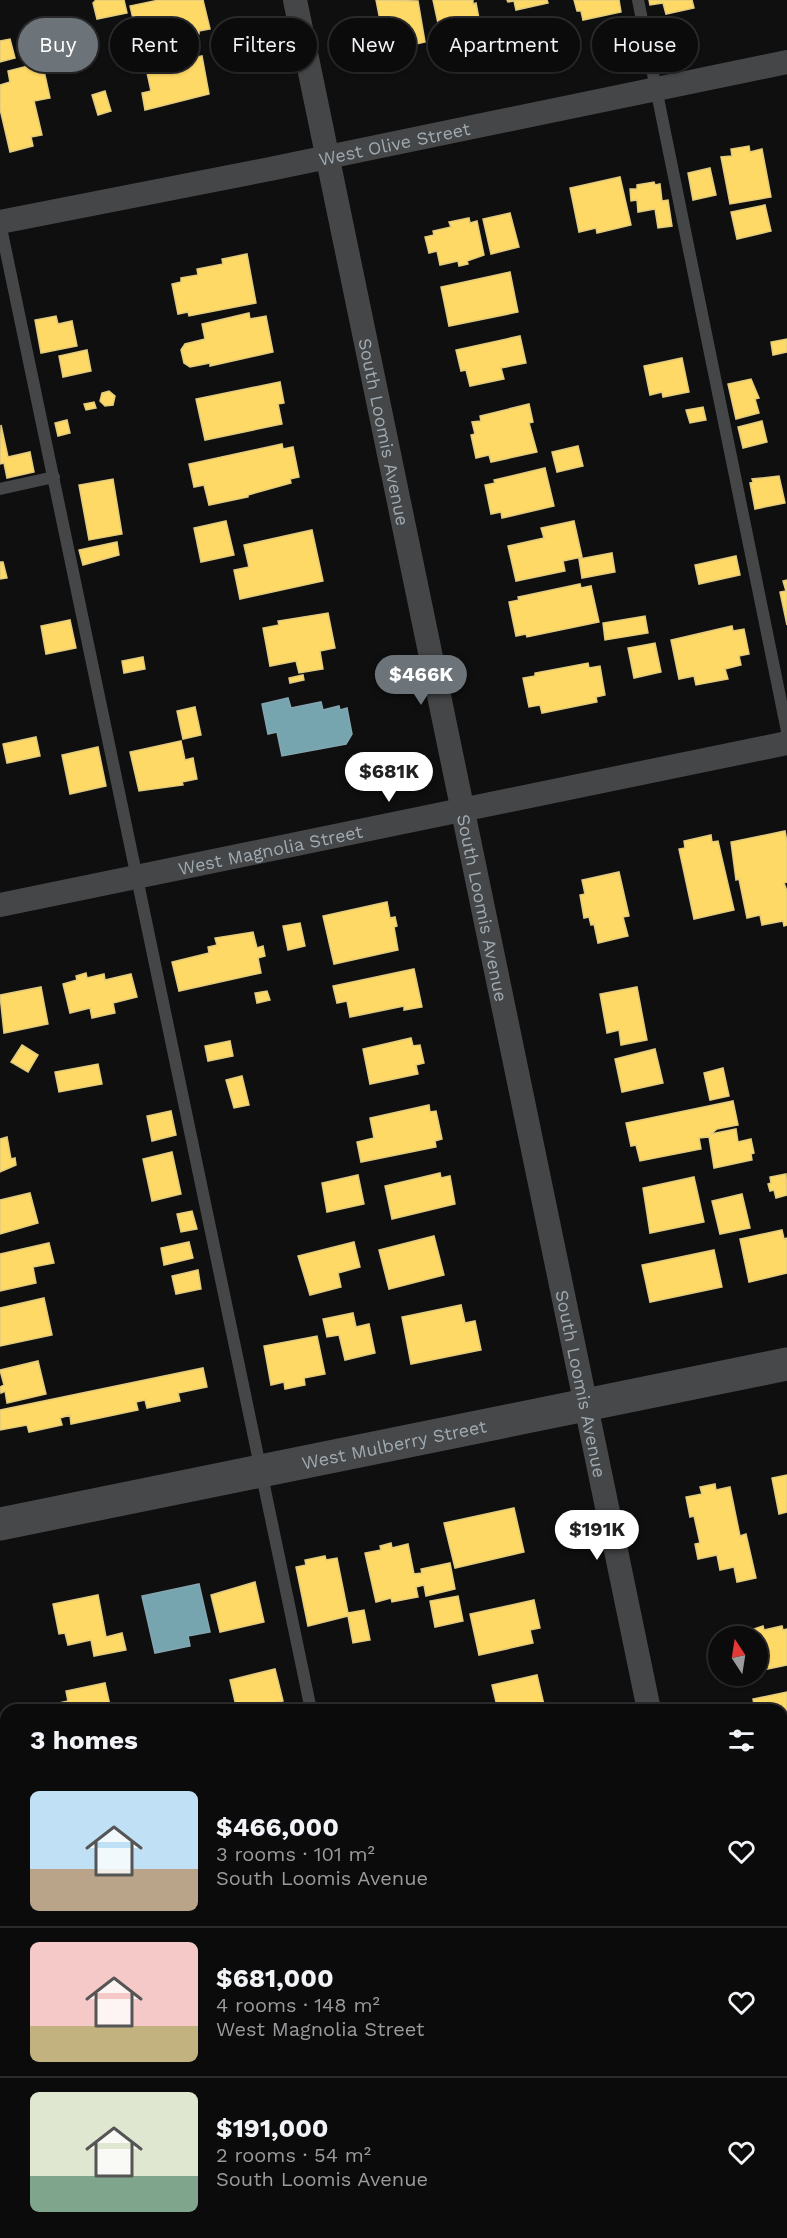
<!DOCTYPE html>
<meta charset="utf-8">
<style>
:root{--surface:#0b0b0c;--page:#141415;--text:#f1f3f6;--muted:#9a9b9d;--line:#2b2b2d;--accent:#6d7479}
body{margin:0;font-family:"Work Sans",sans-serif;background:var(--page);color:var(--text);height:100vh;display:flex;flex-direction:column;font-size:22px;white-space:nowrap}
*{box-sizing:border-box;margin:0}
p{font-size:20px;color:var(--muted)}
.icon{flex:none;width:33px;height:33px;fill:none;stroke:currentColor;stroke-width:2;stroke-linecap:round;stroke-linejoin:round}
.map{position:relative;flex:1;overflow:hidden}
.details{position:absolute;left:0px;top:1704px;width:788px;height:534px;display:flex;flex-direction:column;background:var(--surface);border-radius:18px 18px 0 0;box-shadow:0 2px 4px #0004,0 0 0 2px var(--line)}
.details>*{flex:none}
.top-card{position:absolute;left:18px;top:18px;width:752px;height:54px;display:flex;gap:12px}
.needle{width:39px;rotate:348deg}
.controls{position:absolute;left:708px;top:1626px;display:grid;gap:12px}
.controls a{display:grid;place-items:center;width:60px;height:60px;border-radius:50%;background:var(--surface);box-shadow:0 2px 4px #0004,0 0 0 2px var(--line);font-size:30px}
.price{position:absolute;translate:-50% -51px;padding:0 14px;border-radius:21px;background:#fff;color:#222;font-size:20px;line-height:39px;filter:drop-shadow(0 2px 3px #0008)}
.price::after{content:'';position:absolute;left:50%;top:36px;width:18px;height:14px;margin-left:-9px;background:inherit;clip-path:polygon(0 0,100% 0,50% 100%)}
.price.current{background:var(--accent);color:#fff}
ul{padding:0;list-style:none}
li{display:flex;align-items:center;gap:18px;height:150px;padding:0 30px}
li+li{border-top:2px solid var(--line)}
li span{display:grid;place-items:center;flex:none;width:168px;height:120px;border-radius:9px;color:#555}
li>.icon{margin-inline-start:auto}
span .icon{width:72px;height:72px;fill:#fffc;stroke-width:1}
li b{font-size:26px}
h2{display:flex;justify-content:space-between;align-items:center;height:72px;padding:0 30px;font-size:26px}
.tag{padding:0 21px;border-radius:27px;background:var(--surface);box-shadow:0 2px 4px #0004,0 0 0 2px var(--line);font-size:21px;line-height:54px}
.tag.current{background:var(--accent);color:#fff}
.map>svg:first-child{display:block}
.homes{fill:#ffd966;stroke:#e2cb7c;stroke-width:1.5}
.public{fill:#76a5af;stroke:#83a6b0;stroke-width:1.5}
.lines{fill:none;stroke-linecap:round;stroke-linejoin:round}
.lane{stroke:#444648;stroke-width:12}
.street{stroke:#444648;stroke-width:24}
.primary{stroke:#46484a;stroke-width:33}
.labels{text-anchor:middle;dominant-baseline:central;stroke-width:6;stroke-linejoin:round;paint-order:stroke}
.street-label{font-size:18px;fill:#a0aab1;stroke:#0a0a0b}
</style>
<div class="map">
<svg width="787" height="2238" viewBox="0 0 787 2238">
<rect width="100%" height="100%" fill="#0f0f10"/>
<path class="homes" d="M96,0H124L127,13L97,19L93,3Z
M159,0H203L210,29L199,31V34L140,48L130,6Z
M376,0L418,1L425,42L386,51L384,41L379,42L376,26L381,25Z
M433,0H473V4L476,3L481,29L467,32V34L441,37Z
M507,0H547L548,3L516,10L514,1L508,2Z
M574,0H619L621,12L583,20L581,11H577Z
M649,0H692L694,8L666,14L663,3L650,5Z
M10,39L15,58L0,62V41Z
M202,56L209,94L145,110L142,93L151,91L146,68Z
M32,65V68L43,66L50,98L34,101L42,135L31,137L33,146L10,152L0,109V85L10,82L8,71Z
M105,91L111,111L98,115L92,95Z
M749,146L750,152L762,149L771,197L730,204L721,157L732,156L731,149Z
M710,168L716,195L693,200L688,173Z
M620,177L631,225L597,233L596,228L579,232L570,188Z
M654,182L655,185L660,184L662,201L668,200L672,226L658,228L655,209L638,212L637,200L631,201L630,189H637V185Z
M765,205L771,231L737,239L731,212Z
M510,213L519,247L491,254L483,219Z
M469,218L470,223L477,221L484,255L467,261L468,264L459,266L458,261L440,265L437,251L429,253L425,237L434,235L433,231L451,227L449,222Z
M247,254L256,303L189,316L188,312L178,314L172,284L181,282V278L198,275L197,269L223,264L222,259Z
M510,272L518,312L449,326L441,287Z
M249,313L250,319L266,316L273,352L210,366V363L190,367L184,363L181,350L185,344L205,339L202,324Z
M56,316L58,324L72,321L77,346L41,353L35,320Z
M520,336L526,363L501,368L504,379L470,386L466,370L461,371L456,350Z
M787,339V352L773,355L771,342Z
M87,350L91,371L63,377L59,356Z
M682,358L689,392L663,397L662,392L650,395L644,366Z
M751,379L759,398L755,399L759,413L736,419L728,384Z
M280,382L284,403L278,404L282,424L205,440L196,399Z
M109,391L115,396L113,405L105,406L100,401L102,393Z
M94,402L96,408L86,410L84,404Z
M529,404L533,422L529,423L537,452L491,462L489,455L476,458L471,435L475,434L472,422L481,421L480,416Z
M703,407L706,420L690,423L686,410Z
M67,420L70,433L58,436L55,423Z
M762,421L767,442L743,448L738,427Z
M1,425L8,457L30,452L34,472L7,478L4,463L0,464Z
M282,444L283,449L293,447L299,477L290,479L291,483L248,495V497L209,505L204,485L194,487L189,464Z
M578,446L583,466L557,472L552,452Z
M545,468L554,506L502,518L501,512L491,514L485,485L495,483L494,480Z
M779,476L785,503L755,509L750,483L753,482L752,479Z
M113,479L122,534L89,540L79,485Z
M226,521L234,555L201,562L194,528Z
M574,521L582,557L563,561L565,571L516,581L508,546L544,538L541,528Z
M312,530L323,581L240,599L234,570L249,567L244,545Z
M117,542L119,555L83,565L79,550Z
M612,553L615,572L582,578L579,559Z
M736,556L740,575L699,584L695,565Z
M0,562H3L7,578L0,579Z
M787,580V625L780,592L786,591L783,581Z
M580,584L581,588L591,586L599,622L527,637L526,634L516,636L509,602L519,600L518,597Z
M328,613L335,648L320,651L323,669L299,673L296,661L270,666L263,628L279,625L278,621Z
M645,616L648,633L605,640L603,623Z
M70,620L76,648L46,654L41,626Z
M732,626L733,631L744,629L749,654L739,656L741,665L725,669L728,679L696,685L694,676L679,679L671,640Z
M655,643L661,672L634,678L628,648Z
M143,657L145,669L124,673L122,661Z
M588,663L589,668L600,666L605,695L596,697L597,702L542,713L540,705L529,707L523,678L535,676V673Z
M303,675L304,680L290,683L289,678Z
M195,707L201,735L183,739L177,711Z
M36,737L40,756L7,763L3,744Z
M181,741L185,760L193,758L197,779L182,782L183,785L139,791L130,752Z
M98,747L106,786L70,794L62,755Z
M785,831L787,842V882L784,883L787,891V925L784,926L783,921L762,925L760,915L747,918L739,879L736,880L731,842Z
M711,835L712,842L718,841L734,910L694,919L679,849L685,848L684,841Z
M619,872L629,916L623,917L628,936L598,943L594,924L591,925L589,917L584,918L580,895L585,894L582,880Z
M387,902L390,918L395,917L397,926L394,927L398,950L334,964L323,916Z
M300,923L305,946L288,950L283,926Z
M253,932L257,948L263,946L265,956L258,958L261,973L179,991L172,962L209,953L208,947L217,945L215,938Z
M414,969L422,1007L404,1010V1006L350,1017L347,1001L337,1003L333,986Z
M86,973L87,978L104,974L105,980L131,974L137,997L113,1003L115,1013L92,1018L90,1008L70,1013L63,984L77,980L76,976Z
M41,987L48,1024L4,1033L0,995Z
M637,987L647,1040L621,1045L619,1030L607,1033L600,994Z
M267,991L270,1000L257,1003L255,993Z
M411,1038L413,1046L420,1045L424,1063L416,1065L418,1074L370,1084L363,1049Z
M230,1041L233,1056L208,1061L205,1046Z
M22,1045L38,1055L28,1072L11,1062Z
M655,1049L663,1083L622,1092L615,1059Z
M98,1064L102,1084L59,1092L55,1072Z
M723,1068L729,1096L710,1100L704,1073Z
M242,1076L249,1105L234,1108L226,1080Z
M733,1101L738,1125L717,1129L711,1134L736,1129L738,1142L751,1139L754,1153L751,1154L752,1160L714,1168L709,1137L699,1138L701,1149L640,1161L636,1145L631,1146L626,1123Z
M429,1105L430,1112L436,1111L442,1139L435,1141L436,1147L361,1162L357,1142L374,1138L370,1118Z
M171,1111L176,1135L152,1141L147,1116Z
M7,1137L11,1159L15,1158L16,1165L0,1172V1139Z
M172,1152L181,1194L152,1201L143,1159Z
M440,1173L441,1178L450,1176L455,1204L392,1219L385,1186Z
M786,1174L787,1195L776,1198L774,1190L770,1191L768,1184L771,1183L770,1177Z
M358,1175L364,1204L327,1212L322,1183Z
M694,1177L704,1222L650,1233L643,1188Z
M30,1193L38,1223L0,1234V1200Z
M742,1194L750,1228L720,1234L712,1201Z
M192,1211L197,1229L181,1232L177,1214Z
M782,1230L784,1239L787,1238V1273L749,1282L740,1239Z
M434,1236L444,1275L389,1289L379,1250Z
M189,1242L193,1258L164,1265L161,1248Z
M354,1242L360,1267L338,1273L341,1287L310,1295L298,1256Z
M49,1243L54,1263L33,1267L36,1283L0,1291V1254Z
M714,1250L722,1287L650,1302L642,1265Z
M198,1270L201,1289L176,1294L172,1276Z
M44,1298L52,1335L0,1346V1308Z
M461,1305L465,1323L475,1321L481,1350L411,1364L402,1317Z
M353,1313L356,1327L369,1324L375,1353L345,1360L339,1335L327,1337L323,1319Z
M317,1336L325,1374L304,1378L305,1385L285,1389L284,1382L271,1385L264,1346Z
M38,1361L46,1394L7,1403L5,1391L1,1393L0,1387L4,1385L0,1370Z
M203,1368L207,1387L178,1393L180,1401L147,1408L145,1400L136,1402L138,1410L71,1424L70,1415L60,1418L62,1425L29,1432L27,1425L0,1430V1410Z
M787,1475V1512L779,1514L772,1478Z
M715,1484L716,1490L730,1487L740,1536L746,1534L756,1578L737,1582L734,1567L720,1570L717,1555L698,1559L695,1544L700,1543L694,1516L690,1517L686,1497L702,1494L700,1487Z
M514,1508L524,1552L455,1568L444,1523Z
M391,1543L392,1548L408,1544L414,1574L422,1573L421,1569L450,1563L455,1589L426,1596L424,1585L416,1587L418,1597L392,1602L391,1598L376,1602L365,1553L381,1550L380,1546Z
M325,1556L326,1560L337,1558L348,1613L364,1610L370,1640L353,1643L348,1616L308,1626L296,1567L306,1565L305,1560Z
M255,1582L264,1622L220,1632L211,1595Z
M98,1595L106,1637L122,1633L126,1650L94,1656L91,1640L68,1645L65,1633L59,1634L53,1604Z
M458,1596L463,1621L435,1627L430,1601Z
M534,1600L540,1628L530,1630L533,1643L479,1655L470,1614Z
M763,1626L764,1630L782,1626L783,1630L787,1629V1665L758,1671V1636H733Z
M275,1669L283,1701L237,1710L230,1680Z
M537,1675L544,1705L539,1706L540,1710H498L492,1685Z
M105,1683L111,1710H56L54,1704L68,1701L66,1691Z
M787,1692V1734L782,1736V1710H755L753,1699Z
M787,1748V1790L782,1791V1749Z
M783,1814H787L785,1840L782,1827L785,1826Z
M787,1868V1893L782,1895V1870Z
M787,1945V1979L782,1952V1947Z
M612,2232H650L651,2238H597L596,2235Z"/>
<path class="public" d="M288,698L291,708L321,702L323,710L339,706L340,710L347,708L352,734L346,744L282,756L277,732L268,734L262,704Z
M199,1584L210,1632L188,1636L190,1646L155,1653L142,1596Z"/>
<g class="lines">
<path class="lane" d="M638,0L787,731
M0,223L311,1710
M0,489L54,477
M418,2232L419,2238"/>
<g class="street">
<path id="s1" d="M295,0L649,1710"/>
<path id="s2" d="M0,222L270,169L787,62"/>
<path id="s3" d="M0,905L787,743"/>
<path d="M0,1845L6,1875"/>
<path d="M782,2105L787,2104"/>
<path d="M77,2232L78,2238"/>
<path d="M758,2232L759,2238"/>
<path d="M156,2238L185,2232"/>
</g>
<path class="primary" id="s4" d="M0,1524L787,1364"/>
</g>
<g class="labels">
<g class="street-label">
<text stroke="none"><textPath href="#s2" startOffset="402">West Olive Street</textPath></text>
<text stroke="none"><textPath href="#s1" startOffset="441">South Loomis Avenue</textPath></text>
<text stroke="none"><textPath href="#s3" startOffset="276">West Magnolia Street</textPath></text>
<text stroke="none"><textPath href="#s1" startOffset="927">South Loomis Avenue</textPath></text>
<text stroke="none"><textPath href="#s1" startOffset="1413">South Loomis Avenue</textPath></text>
<text stroke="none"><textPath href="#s4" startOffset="402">West Mulberry Street</textPath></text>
</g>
</g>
</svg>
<div class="controls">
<a><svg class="needle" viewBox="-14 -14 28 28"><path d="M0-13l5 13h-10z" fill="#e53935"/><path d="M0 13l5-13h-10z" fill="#9a9b9d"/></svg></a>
</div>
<b class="price current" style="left:421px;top:706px">$466K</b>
<b class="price" style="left:389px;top:803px">$681K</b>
<b class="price" style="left:597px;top:1561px">$191K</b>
<div class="top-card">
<a class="tag current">Buy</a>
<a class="tag">Rent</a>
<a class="tag">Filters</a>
<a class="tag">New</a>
<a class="tag">Apartment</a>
<a class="tag">House</a>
</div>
<section class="details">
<h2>3 homes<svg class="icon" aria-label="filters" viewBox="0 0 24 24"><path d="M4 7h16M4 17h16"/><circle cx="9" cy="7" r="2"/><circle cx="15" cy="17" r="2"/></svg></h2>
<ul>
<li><span style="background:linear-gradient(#bfe0f5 65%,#b9a48a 0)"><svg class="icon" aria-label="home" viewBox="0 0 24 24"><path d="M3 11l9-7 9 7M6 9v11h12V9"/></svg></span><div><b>$466,000</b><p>3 rooms · 101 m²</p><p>South Loomis Avenue</p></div><svg class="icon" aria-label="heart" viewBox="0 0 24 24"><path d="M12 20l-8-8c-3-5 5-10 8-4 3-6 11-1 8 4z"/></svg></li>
<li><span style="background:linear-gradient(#f6c9c9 70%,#c2b280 0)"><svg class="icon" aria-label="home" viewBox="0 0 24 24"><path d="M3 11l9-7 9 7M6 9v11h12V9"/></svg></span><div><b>$681,000</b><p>4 rooms · 148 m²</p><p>West Magnolia Street</p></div><svg class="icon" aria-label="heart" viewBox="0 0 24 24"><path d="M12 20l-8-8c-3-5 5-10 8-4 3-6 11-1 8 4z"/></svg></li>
<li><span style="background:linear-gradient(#dfe7d0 70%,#7fa58c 0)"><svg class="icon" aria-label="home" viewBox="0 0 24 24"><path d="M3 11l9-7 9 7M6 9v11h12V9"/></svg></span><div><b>$191,000</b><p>2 rooms · 54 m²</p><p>South Loomis Avenue</p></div><svg class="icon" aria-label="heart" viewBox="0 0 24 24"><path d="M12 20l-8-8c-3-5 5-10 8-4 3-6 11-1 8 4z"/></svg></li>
</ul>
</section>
</div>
